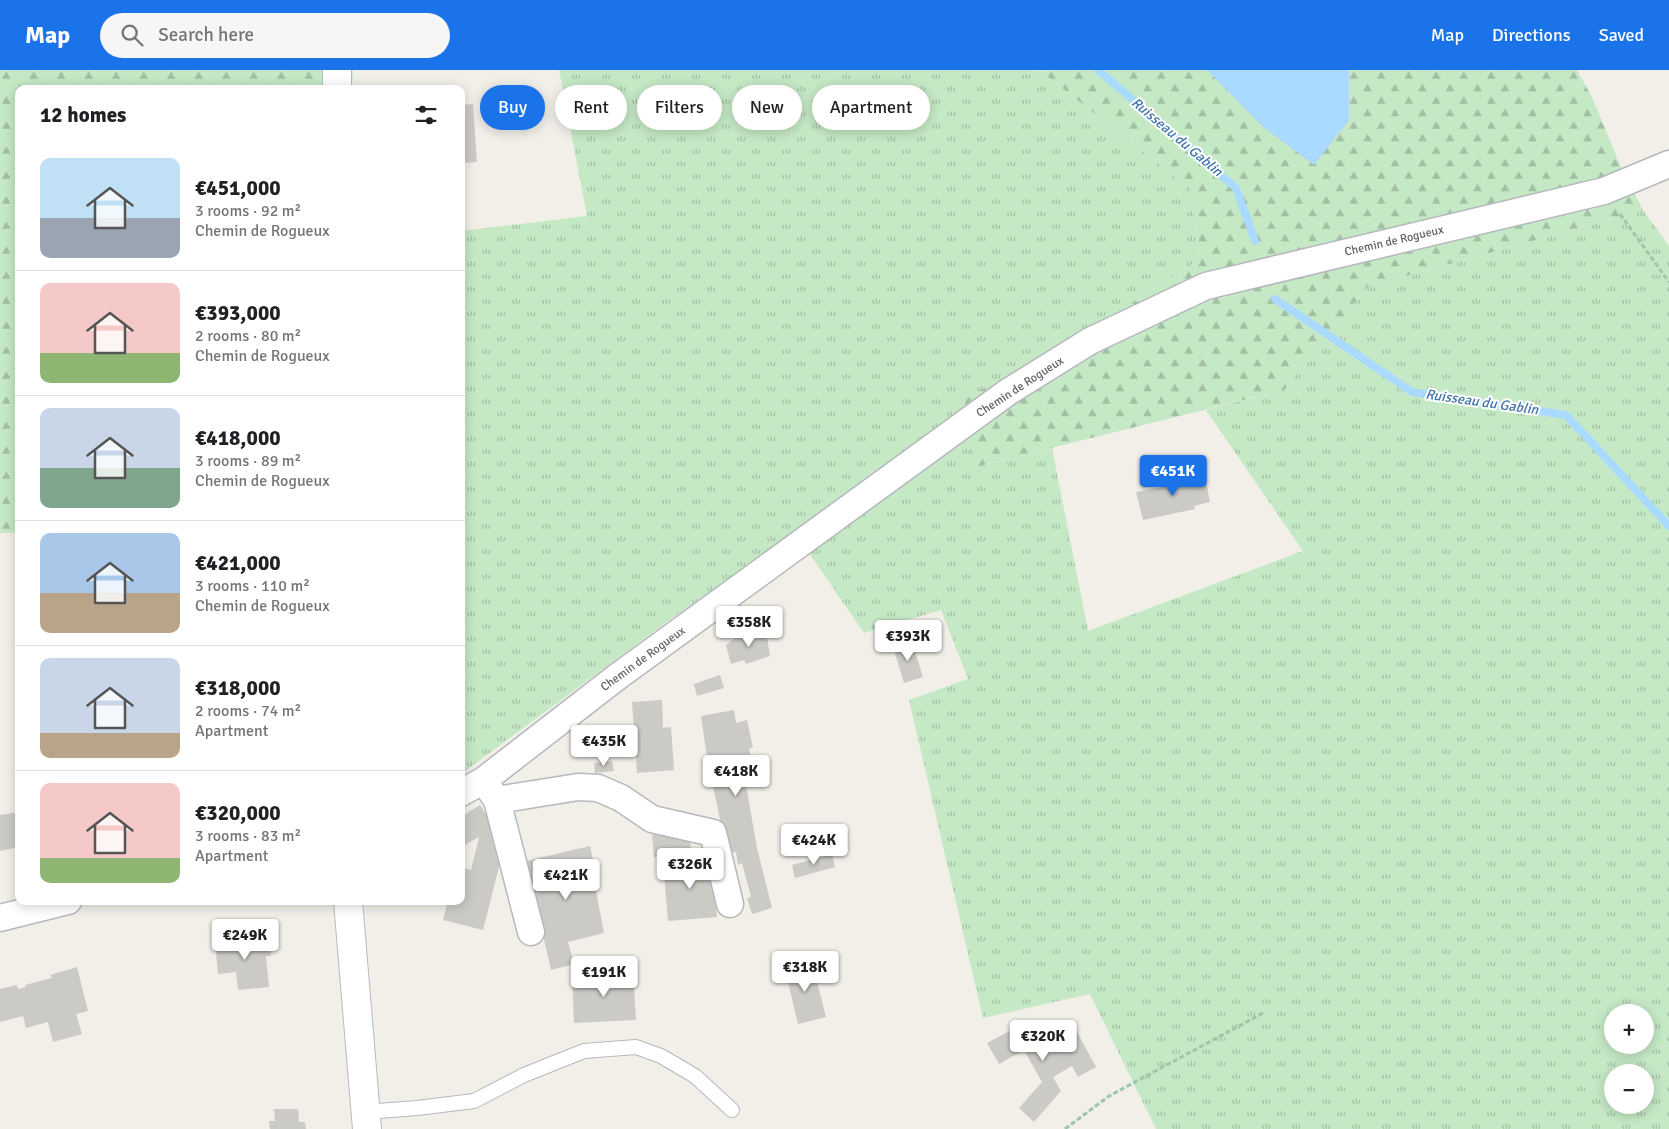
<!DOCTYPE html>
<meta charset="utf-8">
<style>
:root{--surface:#fff;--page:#f6f6f6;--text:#202124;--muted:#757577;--line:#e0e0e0;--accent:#1a73e8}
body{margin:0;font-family:Signika,sans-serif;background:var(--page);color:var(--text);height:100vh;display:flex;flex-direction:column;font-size:19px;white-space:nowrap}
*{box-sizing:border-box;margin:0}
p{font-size:16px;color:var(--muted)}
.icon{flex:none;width:28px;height:28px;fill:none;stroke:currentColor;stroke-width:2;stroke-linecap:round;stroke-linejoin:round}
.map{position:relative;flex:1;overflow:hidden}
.sheet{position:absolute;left:15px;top:15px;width:450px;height:820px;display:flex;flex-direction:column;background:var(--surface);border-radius:10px;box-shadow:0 2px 12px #0003}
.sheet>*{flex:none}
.hud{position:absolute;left:480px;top:15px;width:475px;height:45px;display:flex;gap:10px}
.tools{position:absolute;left:1604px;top:934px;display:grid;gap:10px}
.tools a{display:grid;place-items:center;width:50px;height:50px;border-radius:50%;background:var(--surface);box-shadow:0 2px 12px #0003;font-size:25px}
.price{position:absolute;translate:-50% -42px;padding:0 11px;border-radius:5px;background:#fff;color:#222;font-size:16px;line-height:32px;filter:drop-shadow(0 1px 2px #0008)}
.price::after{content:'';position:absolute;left:50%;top:30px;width:15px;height:11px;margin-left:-8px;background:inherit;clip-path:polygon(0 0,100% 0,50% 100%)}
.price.current{background:var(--accent);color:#fff}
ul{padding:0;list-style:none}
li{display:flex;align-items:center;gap:15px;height:125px;padding:0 25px}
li+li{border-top:1px solid var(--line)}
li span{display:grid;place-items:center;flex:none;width:140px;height:100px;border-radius:10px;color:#555}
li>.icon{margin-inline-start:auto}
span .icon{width:60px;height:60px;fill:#fffc;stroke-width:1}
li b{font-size:21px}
h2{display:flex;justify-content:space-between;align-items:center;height:60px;padding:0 25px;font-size:21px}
.pill{padding:0 18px;border-radius:22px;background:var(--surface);box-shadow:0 2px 12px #0003;font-size:18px;line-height:45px}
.pill.current{background:var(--accent);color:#fff}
header{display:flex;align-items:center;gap:30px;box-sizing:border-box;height:70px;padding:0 25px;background:var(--accent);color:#fff}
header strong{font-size:24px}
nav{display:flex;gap:28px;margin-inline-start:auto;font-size:18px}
.search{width:350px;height:45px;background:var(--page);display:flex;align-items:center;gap:12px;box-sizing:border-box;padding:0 18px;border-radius:28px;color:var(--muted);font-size:19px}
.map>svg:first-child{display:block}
.grass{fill:url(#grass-tufts);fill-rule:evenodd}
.forest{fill:url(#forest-firs)}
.water{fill:#aadaff}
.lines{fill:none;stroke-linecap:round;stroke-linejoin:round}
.stream{stroke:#aadaff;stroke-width:8}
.building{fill:#cccac5}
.lane-casing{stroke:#b5b8bc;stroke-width:16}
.street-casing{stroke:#b5b8bc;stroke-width:29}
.secondary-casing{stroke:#b6babf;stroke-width:30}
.path{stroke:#9cc7a9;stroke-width:3;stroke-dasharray:5 2.5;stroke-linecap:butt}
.lane{stroke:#fff;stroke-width:14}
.street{stroke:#fff;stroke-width:26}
.secondary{stroke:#fff;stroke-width:28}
.labels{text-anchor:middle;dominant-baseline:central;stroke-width:4;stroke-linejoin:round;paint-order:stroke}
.street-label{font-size:12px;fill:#5f6368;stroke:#fff}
.water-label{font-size:14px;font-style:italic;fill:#4174aa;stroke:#fff}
</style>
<header>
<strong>Map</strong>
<div class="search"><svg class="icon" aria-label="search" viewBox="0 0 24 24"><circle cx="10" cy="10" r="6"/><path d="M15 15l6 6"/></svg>Search here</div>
<nav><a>Map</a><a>Directions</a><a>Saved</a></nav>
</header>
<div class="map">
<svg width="1669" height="1059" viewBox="0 0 1669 1059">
<defs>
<pattern id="grass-tufts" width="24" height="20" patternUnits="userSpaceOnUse" patternTransform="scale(1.25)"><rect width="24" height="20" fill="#c5e8c5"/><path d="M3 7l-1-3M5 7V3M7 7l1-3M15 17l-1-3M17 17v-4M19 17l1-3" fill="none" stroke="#a3c0a4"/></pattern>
<pattern id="forest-firs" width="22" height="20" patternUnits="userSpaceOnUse" patternTransform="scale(1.25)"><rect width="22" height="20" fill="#c5e8c5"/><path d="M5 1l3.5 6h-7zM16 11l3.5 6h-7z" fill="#a3c0a4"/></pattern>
</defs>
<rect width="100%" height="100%" fill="#f1efe8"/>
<path class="grass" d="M559,0H1039L1191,119L1199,190L1115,244L975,397L1052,378L1088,561L1303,481L1206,340L1284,320L1367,217L1643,140L1669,176V1059H1156L1090,924L983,948L909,630L968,609L941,540L864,563L796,464L672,548L461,704V161L587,146ZM1612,942H1645V975H1612ZM1612,1002H1645V1035H1612Z"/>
<path class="forest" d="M0,0H353L352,19H19V462L0,463Z
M1039,0H1577L1592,27L1620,95L1643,140L1367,217L1284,320L975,397L958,333L1115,244L1199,190L1191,119Z"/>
<path class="water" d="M1207,0H1349V50L1314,95L1263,57Z"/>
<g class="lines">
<path class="stream" d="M1098,0L1236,118L1255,171
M1275,229L1412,322L1566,345L1669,456"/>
</g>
<path class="building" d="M473,34L477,92L461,93V35Z
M1188,406L1189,411L1205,407L1210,432L1194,436L1195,439L1143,450L1136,422L1162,417L1161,412Z
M766,561L770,586L746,594L744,590L731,594L726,575L738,566Z
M912,572L923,607L904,613L893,577Z
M720,605L724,618L697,626L694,614Z
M662,630L663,658L671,657L674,700L637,703L632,632Z
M734,640L736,653L747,650L753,678H749L756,713L746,715L757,778L772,838L752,844L747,828L751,827L742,793L738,795L736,782L727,783L707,687L701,646Z
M612,691L614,701L595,703L594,693Z
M480,735L501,768L503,781L483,860L443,850L448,831H461V797L471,800L479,767L461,777V747Z
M19,742V777L0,781V745Z
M690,762L691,784L654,787L652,765Z
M590,776L599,819L596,821L604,863L568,872L574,894L551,900L526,791Z
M832,784L835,797L795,808L792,795Z
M712,789L717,847L668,851L663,793Z
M268,866L271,886H266L269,917L238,920L236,902L218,904L215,872Z
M812,892L826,947L798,954L785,899Z
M77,897L88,941L76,944L82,964L53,972L48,952L26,958L23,946L0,952V919L17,915L18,919L26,917L25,915L52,908L50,905Z
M633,902L636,950L574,953L572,905Z
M1019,956L1025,967L1043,957L1053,975L1077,962L1096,997L1078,1007L1072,996L1053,1007L1061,1021L1034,1052L1019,1038L1042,1012L1024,980L999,994L987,973Z
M274,1039H298L299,1052H305L306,1059H270L269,1051H275Z"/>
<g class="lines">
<g class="lane-casing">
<path id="lane" d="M365,1042L417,1038L474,1031L524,1005L584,981L636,977L661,986L695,1006L732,1040"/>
</g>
<g class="street-casing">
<path id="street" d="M488,717L497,730L531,862
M461,723L484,710L617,607L1008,322L1090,271L1206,216L1604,121L1669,94
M497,730L578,717L598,718L621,728L652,749L713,763L730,834
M0,848L68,831"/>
</g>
<g class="secondary-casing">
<path id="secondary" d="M337,0V19
M348,831L367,1059"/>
</g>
<path class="path" d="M1620,144L1669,212
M1065,1059L1109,1026L1265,942"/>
<use href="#lane" class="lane"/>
<use href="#street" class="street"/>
<use href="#secondary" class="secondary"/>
</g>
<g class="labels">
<g class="street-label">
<text transform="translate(1394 171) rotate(-13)">Chemin de Rogueux</text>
<text transform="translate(1020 317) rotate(-33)">Chemin de Rogueux</text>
<text transform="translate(643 589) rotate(-36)">Chemin de Rogueux</text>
</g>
<g class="water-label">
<text transform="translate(1177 67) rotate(40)">Ruisseau du Gablin</text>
<text transform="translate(1482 332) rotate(8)">Ruisseau du Gablin</text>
</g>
</g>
</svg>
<div class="tools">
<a>+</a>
<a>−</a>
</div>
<b class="price current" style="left:1173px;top:427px">€451K</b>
<b class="price" style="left:749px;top:578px">€358K</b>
<b class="price" style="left:908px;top:592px">€393K</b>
<b class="price" style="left:604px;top:697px">€435K</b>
<b class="price" style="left:736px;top:727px">€418K</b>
<b class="price" style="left:814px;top:796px">€424K</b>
<b class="price" style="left:690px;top:820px">€326K</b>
<b class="price" style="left:566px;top:831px">€421K</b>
<b class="price" style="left:245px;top:891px">€249K</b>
<b class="price" style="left:805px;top:923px">€318K</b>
<b class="price" style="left:604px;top:928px">€191K</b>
<b class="price" style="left:1043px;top:992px">€320K</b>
<div class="hud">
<a class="pill current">Buy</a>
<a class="pill">Rent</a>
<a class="pill">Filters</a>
<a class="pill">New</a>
<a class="pill">Apartment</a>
</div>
<section class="sheet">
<h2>12 homes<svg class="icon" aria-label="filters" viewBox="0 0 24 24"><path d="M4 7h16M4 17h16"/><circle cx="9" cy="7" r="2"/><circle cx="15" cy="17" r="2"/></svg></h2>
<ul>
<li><span style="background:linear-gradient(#bfe0f5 60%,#9aa5b1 0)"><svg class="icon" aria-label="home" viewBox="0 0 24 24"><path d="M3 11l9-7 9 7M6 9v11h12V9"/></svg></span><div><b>€451,000</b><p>3 rooms · 92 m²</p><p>Chemin de Rogueux</p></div></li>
<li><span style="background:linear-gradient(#f6c9c9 70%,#8fb573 0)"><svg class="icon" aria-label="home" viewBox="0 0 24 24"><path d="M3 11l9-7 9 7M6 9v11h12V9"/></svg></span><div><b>€393,000</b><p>2 rooms · 80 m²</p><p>Chemin de Rogueux</p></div></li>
<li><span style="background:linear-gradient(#c9d6e8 60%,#7fa58c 0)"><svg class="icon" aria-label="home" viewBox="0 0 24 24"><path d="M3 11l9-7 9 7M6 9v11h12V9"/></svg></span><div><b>€418,000</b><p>3 rooms · 89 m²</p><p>Chemin de Rogueux</p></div></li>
<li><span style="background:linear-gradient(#a9c7e8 60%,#b9a48a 0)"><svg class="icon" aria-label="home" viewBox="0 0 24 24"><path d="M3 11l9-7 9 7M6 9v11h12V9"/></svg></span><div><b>€421,000</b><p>3 rooms · 110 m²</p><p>Chemin de Rogueux</p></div></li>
<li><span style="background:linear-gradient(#c9d6e8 75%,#b9a48a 0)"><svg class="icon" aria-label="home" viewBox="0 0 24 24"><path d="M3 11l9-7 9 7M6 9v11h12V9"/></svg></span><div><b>€318,000</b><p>2 rooms · 74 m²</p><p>Apartment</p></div></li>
<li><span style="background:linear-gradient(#f6c9c9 75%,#8fb573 0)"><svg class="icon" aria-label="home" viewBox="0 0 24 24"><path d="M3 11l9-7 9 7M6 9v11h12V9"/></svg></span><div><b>€320,000</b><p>3 rooms · 83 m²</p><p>Apartment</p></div></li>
</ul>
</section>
</div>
